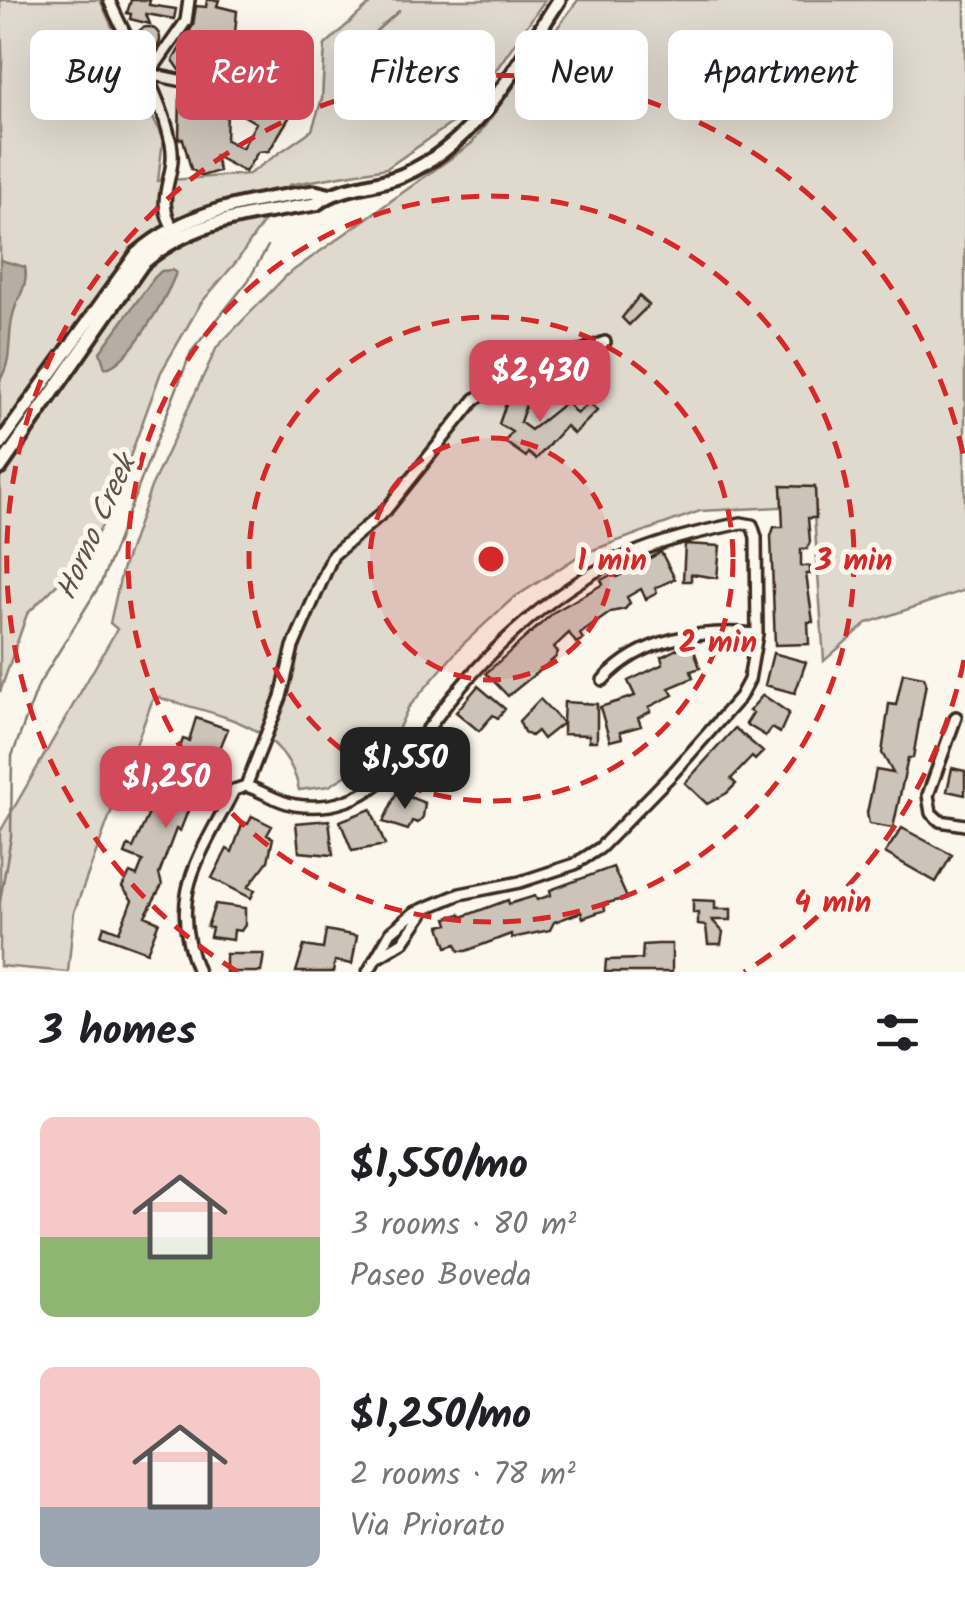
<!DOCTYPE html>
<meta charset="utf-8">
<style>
:root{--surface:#fff;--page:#f6f6f6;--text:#202124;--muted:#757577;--accent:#d1495b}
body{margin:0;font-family:Kalam,sans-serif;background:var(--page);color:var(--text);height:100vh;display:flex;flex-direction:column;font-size:38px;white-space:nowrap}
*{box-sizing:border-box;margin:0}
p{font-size:32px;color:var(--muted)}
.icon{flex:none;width:55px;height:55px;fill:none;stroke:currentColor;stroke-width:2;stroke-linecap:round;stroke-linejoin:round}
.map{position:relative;height:972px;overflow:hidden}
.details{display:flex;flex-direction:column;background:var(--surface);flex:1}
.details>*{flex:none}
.guide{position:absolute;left:30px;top:30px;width:905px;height:90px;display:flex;gap:20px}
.price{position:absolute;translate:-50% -85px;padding:0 22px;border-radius:20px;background:var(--accent);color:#fff;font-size:32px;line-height:65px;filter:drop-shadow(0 2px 5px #0008)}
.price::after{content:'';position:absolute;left:50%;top:60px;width:30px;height:22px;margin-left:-15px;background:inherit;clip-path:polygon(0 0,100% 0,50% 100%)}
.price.current{background:#222;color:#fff}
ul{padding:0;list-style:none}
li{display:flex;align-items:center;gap:30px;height:250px;padding:0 40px}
li span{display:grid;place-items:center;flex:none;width:280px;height:200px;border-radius:15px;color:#555}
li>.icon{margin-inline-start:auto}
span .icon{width:120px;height:120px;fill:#fffc;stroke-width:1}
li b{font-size:42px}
h2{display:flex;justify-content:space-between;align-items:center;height:120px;padding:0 40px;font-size:42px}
.chip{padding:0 35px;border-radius:15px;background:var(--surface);box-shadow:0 10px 40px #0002;font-size:35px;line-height:90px}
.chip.current{background:var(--accent);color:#fff}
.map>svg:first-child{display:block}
.green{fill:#dfd9ce;stroke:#8d8276;stroke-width:2.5}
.water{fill:#b6aea2;stroke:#85796d;stroke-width:2.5}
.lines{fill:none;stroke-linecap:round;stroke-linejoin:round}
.stream{stroke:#85796d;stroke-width:2.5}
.building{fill:#ccc4b9;stroke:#3b2a1e;stroke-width:2.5}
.street-casing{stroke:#3b2a1e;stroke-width:16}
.secondary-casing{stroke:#3b2a1e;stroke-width:19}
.street{stroke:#fbf7ec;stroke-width:9}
.secondary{stroke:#fbf7ec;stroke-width:11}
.ring{fill:none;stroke:#d62828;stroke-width:5;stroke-dasharray:18 12}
.labels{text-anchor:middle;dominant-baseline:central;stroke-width:10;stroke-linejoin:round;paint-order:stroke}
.water-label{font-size:30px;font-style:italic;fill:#605246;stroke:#fbf7ec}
.centre{fill:#d62828;stroke:#fbf7ec;stroke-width:5}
.ring-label{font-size:30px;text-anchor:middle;font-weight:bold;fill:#d62828;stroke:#fbf7ec;stroke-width:10;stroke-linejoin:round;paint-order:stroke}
</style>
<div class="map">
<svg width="965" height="972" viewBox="0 0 965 972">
<rect width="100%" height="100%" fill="#fbf7ec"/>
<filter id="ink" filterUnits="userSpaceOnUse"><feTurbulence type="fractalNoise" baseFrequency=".01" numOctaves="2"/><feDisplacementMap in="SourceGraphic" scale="20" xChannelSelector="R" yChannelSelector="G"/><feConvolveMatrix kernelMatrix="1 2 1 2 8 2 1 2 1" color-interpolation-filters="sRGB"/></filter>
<g filter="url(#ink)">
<path class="green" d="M0,0H100L163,140L158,181L249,174L312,130L322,99L325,45L374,0H545L465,114L387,168L289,185L237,261L201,303L161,372L109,514L81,561L27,614L0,692V86C5,56 0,31 0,0Z
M578,0H965V590L867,623L824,661L814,515L798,506L700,511L582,554L512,599L463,644L408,708L397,732L378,756L329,786L299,790C286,721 212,715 154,696L74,912L68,972L0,966V832L117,629L110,623L122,570L151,487L217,347L287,275L472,143Z"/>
<path class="water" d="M0,260L25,267C29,286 17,297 13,315C7,338 13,359 0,380Z
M172,270L176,273C167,296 129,365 105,368L100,352L154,278L161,271Z"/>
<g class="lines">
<path class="stream" d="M337,81L353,51L399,11
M0,901L11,837L12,756L39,684L101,583L191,352L248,281L268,246"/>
</g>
<path class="building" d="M131,0H150L149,5L176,9L174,19L146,14L150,24L130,19L131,14L127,13Z
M207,0H219L217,6L237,11L234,44L280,53L283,59L272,77L224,68L264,90L261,96L233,91L231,79L180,70L173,60L193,25L196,6L206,7Z
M136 39a12 12 0 1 1 24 0a12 12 0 1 1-24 0Z
M284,74L303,78L298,102L280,98Z
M180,95L216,97L215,106H223L227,113L226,140L242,148L256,123L239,113L241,107L287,108L290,116L269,151L258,152L245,172L215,156L219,171L202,176L191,169L183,139H179Z
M639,296L649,305L629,325L622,318Z
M510,392L528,399L520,422L531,430L566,402L577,414L589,402L597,411L574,434L566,426L536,459L528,453L526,457L505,442L512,432L499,424Z
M781,486L815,487L816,518H808L810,542L807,549H801V566H810V574H806L813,622H808L809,644L775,645L771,536L774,527H783Z
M685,544L720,546L717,578L691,574V581H683Z
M661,552L675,579L655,588L657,593L646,599L641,589L627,597L630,603L625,609L611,612L580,634L583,639L576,643L569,633L554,647L558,652L555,658L508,696L486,673L554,612L603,584L601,580L615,573L617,577Z
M683,646L685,650L693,647L700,668L691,671L693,678L669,688L673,695L649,707L651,711L638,718L641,726L620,732L622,738L610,741L600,707L635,696L628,681L663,664L661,657Z
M773,653L806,662L795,693L765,685Z
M903,673L924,677L926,683L913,758H908L893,828L869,824L867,813L876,770L893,773L882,753L889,704L896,705Z
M478,686L505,709L498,718L493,715L479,731L456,712Z
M763,695L789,713L780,733L772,728L766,736L746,724L753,713L749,711Z
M540,699L563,723L564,702L597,704V741H589V735L563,734V723L543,739L537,731L531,736L524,732L519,721Z
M196,718L228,729L204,787L195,793L180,831L176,829L159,874L162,885L145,916L159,922L147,952L101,935L104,926L119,932L132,900L122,887L130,873L137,876L143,861L125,854L128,846L133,848L152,807L157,810L183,739L189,741Z
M735,728L763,752L755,760L752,757L731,779L736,784L727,793L707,804L685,783Z
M952,768L965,771V795L947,791Z
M397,792L425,803L423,817L418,823L412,821L408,830L383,822Z
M371,809L385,845L352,851L340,821Z
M252,816L272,826L267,835L273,838L268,861L248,887L255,890L251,898L212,878L227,849L232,852L243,822L248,824Z
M329,820L333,855L299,852L296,823Z
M902,828L952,855L936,882L885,853Z
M613,867L627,898L604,904L605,910L583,918L581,912L554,922L550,930L512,938L511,934L466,951H459L456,944L447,947L440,926L449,924L447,918L460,914L462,917L508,900L509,904L535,896L537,900L551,895L550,890Z
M693,900L715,901V909H731V920H712L723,932L721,944H708L706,926L698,925V913H693Z
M215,904L245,908V925L241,931L234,930L233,940L210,937L212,928L207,927Z
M326,930L357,936L352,964L335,961L333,972H296L304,946L323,949Z
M658,944H672V972H605L606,960L642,959L643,945Z
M226,954H264L261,972H226Z"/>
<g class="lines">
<g class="street-casing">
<path id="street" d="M109,0C130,49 160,90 171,143C178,179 151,197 176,233
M149,74L222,89L233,108
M149,74L186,21L189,0
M603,680C642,637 703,629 757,634
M956,717L928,795L931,813L940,821L965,825
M246,786C263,791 277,802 295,805C376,817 411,748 454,695C476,668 503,641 529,619C601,558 651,542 741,523L752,525L756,537L757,634L749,680L740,697L674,772L600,848L575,864L520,882L460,894L414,913L391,932L368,972
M246,786L281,697L293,647L333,555L386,510L475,399L533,369L605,342
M380,956L403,942L425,910
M198,972C166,895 200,857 234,790L246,786"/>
</g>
<g class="secondary-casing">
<path id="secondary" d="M0,444L137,254C187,210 250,201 315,192L328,195
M0,468L142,264C193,219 250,215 316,204C341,185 375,187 403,175C479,142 516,66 559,0"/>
</g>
<use href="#street" class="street"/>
<use href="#secondary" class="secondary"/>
</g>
</g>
<circle cx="491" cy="559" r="121" fill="#d62828" fill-opacity=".12"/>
<g class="ring">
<circle cx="491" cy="559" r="121"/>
<circle cx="491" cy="559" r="242"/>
<circle cx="491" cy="559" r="363"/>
<path d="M964 660A484 484 0 0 1 744 972M238 972A484 484 0 1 1 964 458"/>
</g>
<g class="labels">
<g class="water-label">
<text transform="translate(97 528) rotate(-66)">Horno Creek</text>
</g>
</g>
<circle cx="491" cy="559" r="15" class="centre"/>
<g class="ring-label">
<text x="612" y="570">1 min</text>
<text x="854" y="570">3 min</text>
<text x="718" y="652">2 min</text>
<text x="833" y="912">4 min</text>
</g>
</svg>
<b class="price" style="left:540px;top:425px">$2,430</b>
<b class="price current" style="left:405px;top:812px">$1,550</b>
<b class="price" style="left:166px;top:831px">$1,250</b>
<div class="guide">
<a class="chip">Buy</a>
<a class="chip current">Rent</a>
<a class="chip">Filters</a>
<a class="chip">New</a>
<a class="chip">Apartment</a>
</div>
</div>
<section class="details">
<h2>3 homes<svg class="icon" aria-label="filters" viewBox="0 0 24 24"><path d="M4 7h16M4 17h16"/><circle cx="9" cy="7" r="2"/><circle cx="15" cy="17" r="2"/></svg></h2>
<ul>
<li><span style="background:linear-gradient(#f6c9c9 60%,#8fb573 0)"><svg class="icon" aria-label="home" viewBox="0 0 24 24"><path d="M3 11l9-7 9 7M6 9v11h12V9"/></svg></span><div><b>$1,550/mo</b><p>3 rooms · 80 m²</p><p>Paseo Boveda</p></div></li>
<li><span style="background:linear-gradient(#f6c9c9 70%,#9aa5b1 0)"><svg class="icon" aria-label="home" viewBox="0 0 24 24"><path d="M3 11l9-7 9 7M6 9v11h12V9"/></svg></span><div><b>$1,250/mo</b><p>2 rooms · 78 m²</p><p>Via Priorato</p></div></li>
</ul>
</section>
